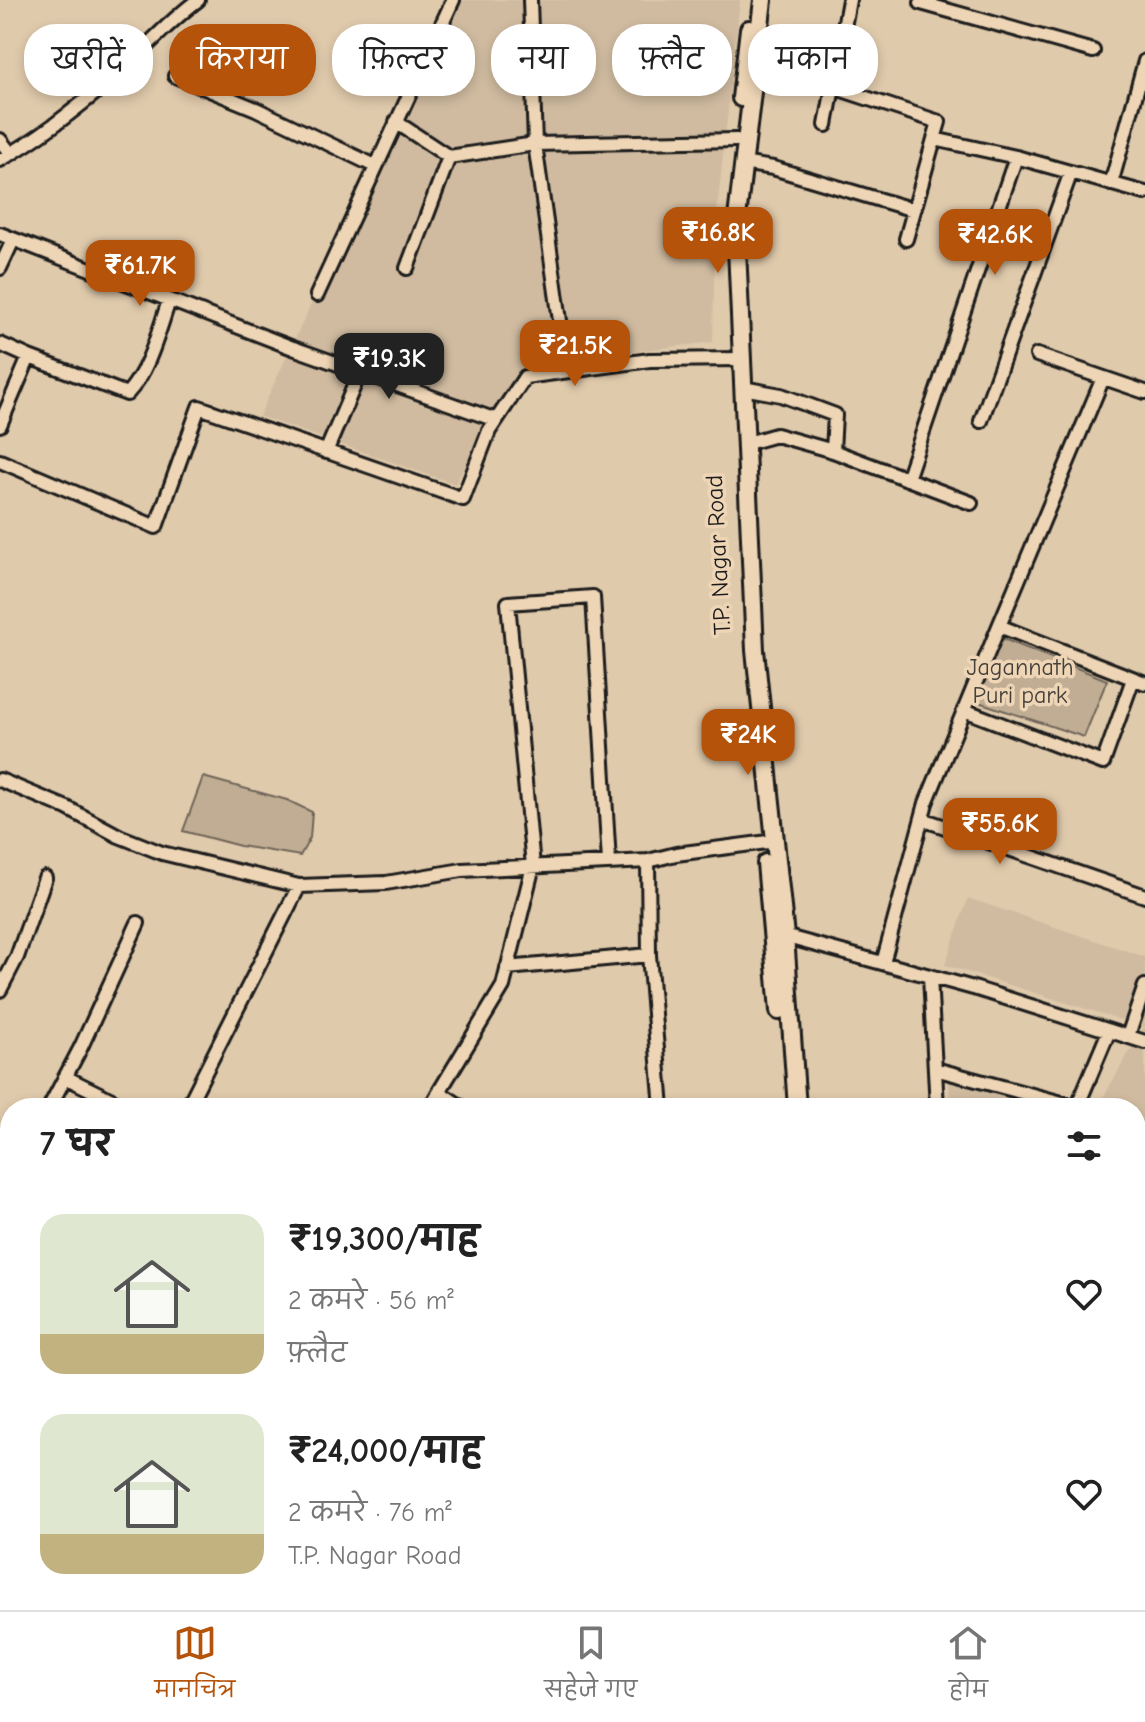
<!DOCTYPE html>
<html lang="hi">
<meta charset="utf-8">
<style>
:root{--surface:#fff;--page:#f2f2f2;--text:#222;--muted:#767676;--line:#e0e0e0;--accent:#b45309}
body{margin:0;font-family:"Comic Neue","Playpen Sans Deva",sans-serif;background:var(--page);color:var(--text);height:100vh;display:flex;flex-direction:column;font-size:30px;white-space:nowrap}
*{box-sizing:border-box;margin:0}
p{font-size:26px;color:var(--muted)}
.icon{flex:none;width:44px;height:44px;fill:none;stroke:currentColor;stroke-width:2;stroke-linecap:round;stroke-linejoin:round}
.map{position:relative;flex:1;overflow:hidden}
.sheet{position:absolute;left:0px;top:1098px;width:1146px;height:512px;display:flex;flex-direction:column;background:var(--surface);border-radius:32px 32px 0 0;box-shadow:0 4px 12px #0003}
.sheet>*{flex:none}
.banner{position:absolute;left:24px;top:24px;width:1098px;height:72px;display:flex;gap:16px}
.price{position:absolute;translate:-50% -68px;padding:0 18px;border-radius:16px;background:var(--accent);color:#fff;font-size:26px;line-height:52px;filter:drop-shadow(0 2px 4px #0008)}
.price::after{content:'';position:absolute;left:50%;top:48px;width:24px;height:18px;margin-left:-12px;background:inherit;clip-path:polygon(0 0,100% 0,50% 100%)}
.price.on{background:#222;color:#fff}
ul{padding:0;list-style:none}
li{display:flex;align-items:center;gap:24px;height:200px;padding:0 40px}
li span{display:grid;place-items:center;flex:none;width:224px;height:160px;border-radius:24px;color:#555}
li>.icon{margin-inline-start:auto}
span .icon{width:96px;height:96px;fill:#fffc;stroke-width:1}
li b{font-size:34px}
h2{display:flex;justify-content:space-between;align-items:center;height:96px;padding:0 40px;font-size:34px}
.pill{padding:0 28px;border-radius:32px;background:var(--surface);box-shadow:0 4px 12px #0003;font-size:28px;line-height:72px}
.pill.on{background:var(--accent);color:#fff}
.tabs{display:flex;justify-content:space-around;align-items:center;height:112px;border-top:2px solid var(--line);background:var(--surface);font-size:22px;color:var(--muted)}
.tabs a{display:grid;justify-items:center;gap:4px}
.tabs .on{color:var(--accent)}
.map>svg:first-child{display:block}
.built{fill:#d0bba0}
.green{fill:#c0ad94;stroke:#6e6458;stroke-width:2}
.lines{fill:none;stroke-linecap:round;stroke-linejoin:round}
.street-casing{stroke:#1c1c1c;stroke-width:18}
.secondary-casing{stroke:#1c1c1c;stroke-width:22}
.street{stroke:#edd5b5;stroke-width:12}
.secondary{stroke:#edd5b5;stroke-width:16}
.labels{text-anchor:middle;dominant-baseline:central;stroke-width:7;stroke-linejoin:round;paint-order:stroke}
.street-label{font-size:24px;fill:#1c1c1c;stroke:#edd5b5}
.park-label{font-size:24px;fill:#45403a;stroke:#edd5b5}
</style>
<div class="map">
<svg width="1145" height="1610" viewBox="0 0 1145 1610">
<rect width="100%" height="100%" fill="#e0caac"/>
<filter id="ink" filterUnits="userSpaceOnUse"><feTurbulence type="fractalNoise" baseFrequency=".0125" numOctaves="2"/><feDisplacementMap in="SourceGraphic" scale="16" xChannelSelector="R" yChannelSelector="G"/><feConvolveMatrix kernelMatrix="1 2 1 2 8 2 1 2 1" color-interpolation-filters="sRGB"/></filter>
<g filter="url(#ink)">
<path class="built" d="M453,0H740L715,229L713,342L522,365L455,484L259,416Z
M968,898L1145,957V1407L1136,1406V1108H1097L1144,1027L945,965Z
M949,1083L1051,1108H950Z
M0,1481L10,1488V1600H386L378,1610H0Z"/>
<path class="green" d="M1001,638L1107,680L1084,737L975,701Z
M203,777L287,800L312,812L310,838L300,856L240,846L183,831Z"/>
<g class="lines">
<g class="street-casing">
<path id="street" d="M530,0L535,144L737,140
M921,3L1093,51
M175,76L256,109L375,166
M833,87L939,122L934,139
M396,122L449,157L535,144L567,370
M826,125L849,0
M0,140L11,154
M0,160C38,139 72,112 106,84C138,57 164,25 198,0
M742,163L773,168L914,210
M1111,184L1145,61
M0,234L293,348L496,420
M906,239L934,139L1016,157
M0,268L13,240
M407,268L449,157
M317,295L453,0
M0,344L29,357L0,425
M1037,355L1145,392
M29,357L127,394C150,369 158,332 169,301
M743,388L781,395L835,415L833,451L776,435L744,444
M981,421L1071,172
M833,451L971,503
M326,452L360,372
M0,461L156,527L199,407L463,499L489,431L525,377L650,360L742,359
M907,479L1016,157L1145,193
M999,626L1103,378
M964,710L1103,763L1133,679
M0,780L67,808L119,836L162,853L299,886L386,883L462,870L648,861L676,854L775,841
M922,819L1145,896
M780,935L977,989L1145,1042
M649,955L662,1108
M883,963L926,803L999,626L1145,683
M507,968L649,955L648,861
M930,976L937,1108
M0,990L17,957L45,878
M1128,1036L1145,986
M935,1069L1077,1107L1109,1031
M65,1077L128,1108
M439,1092L503,986L533,866L508,603L593,597L609,862
M49,1108L81,1047L138,923
M187,1108L299,886
M430,1108L439,1092L463,1108
M0,1202L10,1182
M0,1506L10,1513
M1136,1586L1145,1590
M151,1600L162,1610
M78,1610L84,1600
M226,1610L233,1600
M511,1610L519,1600
M650,1610L658,1600
M714,1610L721,1600"/>
</g>
<g class="secondary-casing">
<path id="secondary" d="M763,0L736,226L755,650L785,936L797,1108
M741,98L749,29
M766,863L779,1011
M825,1600L827,1610
M840,1600L842,1610"/>
</g>
<use href="#street" class="street"/>
<use href="#secondary" class="secondary"/>
</g>
</g>
<g class="labels">
<g class="street-label">
<text transform="translate(718 555) rotate(-93)">T.P. Nagar Road</text>
</g>
<g class="park-label">
<text x="1020" y="667">Jagannath<tspan x="1020" dy="28">Puri park</tspan></text>
</g>
</g>
</svg>
<b class="price" style="left:718px;top:275px">₹16.8K</b>
<b class="price" style="left:995px;top:277px">₹42.6K</b>
<b class="price" style="left:140px;top:308px">₹61.7K</b>
<b class="price" style="left:575px;top:388px">₹21.5K</b>
<b class="price on" style="left:389px;top:401px">₹19.3K</b>
<b class="price" style="left:748px;top:777px">₹24K</b>
<b class="price" style="left:1000px;top:866px">₹55.6K</b>
<div class="banner">
<a class="pill">खरीदें</a>
<a class="pill on">किराया</a>
<a class="pill">फ़िल्टर</a>
<a class="pill">नया</a>
<a class="pill">फ़्लैट</a>
<a class="pill">मकान</a>
</div>
<section class="sheet">
<h2>7 घर<svg class="icon" aria-label="filters" viewBox="0 0 24 24"><path d="M4 7h16M4 17h16"/><circle cx="9" cy="7" r="2"/><circle cx="15" cy="17" r="2"/></svg></h2>
<ul>
<li><span style="background:linear-gradient(#dfe7d0 75%,#c2b280 0)"><svg class="icon" aria-label="home" viewBox="0 0 24 24"><path d="M3 11l9-7 9 7M6 9v11h12V9"/></svg></span><div><b>₹19,300/माह</b><p>2 कमरे · 56 m²</p><p>फ़्लैट</p></div><svg class="icon" aria-label="heart" viewBox="0 0 24 24"><path d="M12 20l-8-8c-3-5 5-10 8-4 3-6 11-1 8 4z"/></svg></li>
<li><span style="background:linear-gradient(#dfe7d0 75%,#c2b280 0)"><svg class="icon" aria-label="home" viewBox="0 0 24 24"><path d="M3 11l9-7 9 7M6 9v11h12V9"/></svg></span><div><b>₹24,000/माह</b><p>2 कमरे · 76 m²</p><p>T.P. Nagar Road</p></div><svg class="icon" aria-label="heart" viewBox="0 0 24 24"><path d="M12 20l-8-8c-3-5 5-10 8-4 3-6 11-1 8 4z"/></svg></li>
</ul>
</section>
</div>
<nav class="tabs">
<a class="on"><svg class="icon" aria-label="map" viewBox="0 0 24 24"><path d="M3 6l6-2 6 2 6-2v14l-6 2-6-2-6 2zM9 4v14M15 6v14"/></svg>मानचित्र</a>
<a><svg class="icon" aria-label="saved" viewBox="0 0 24 24"><path d="M7 4h10v16l-5-4-5 4z"/></svg>सहेजे गए</a>
<a><svg class="icon" aria-label="home" viewBox="0 0 24 24"><path d="M3 11l9-7 9 7M6 9v11h12V9"/></svg>होम</a>
</nav>
